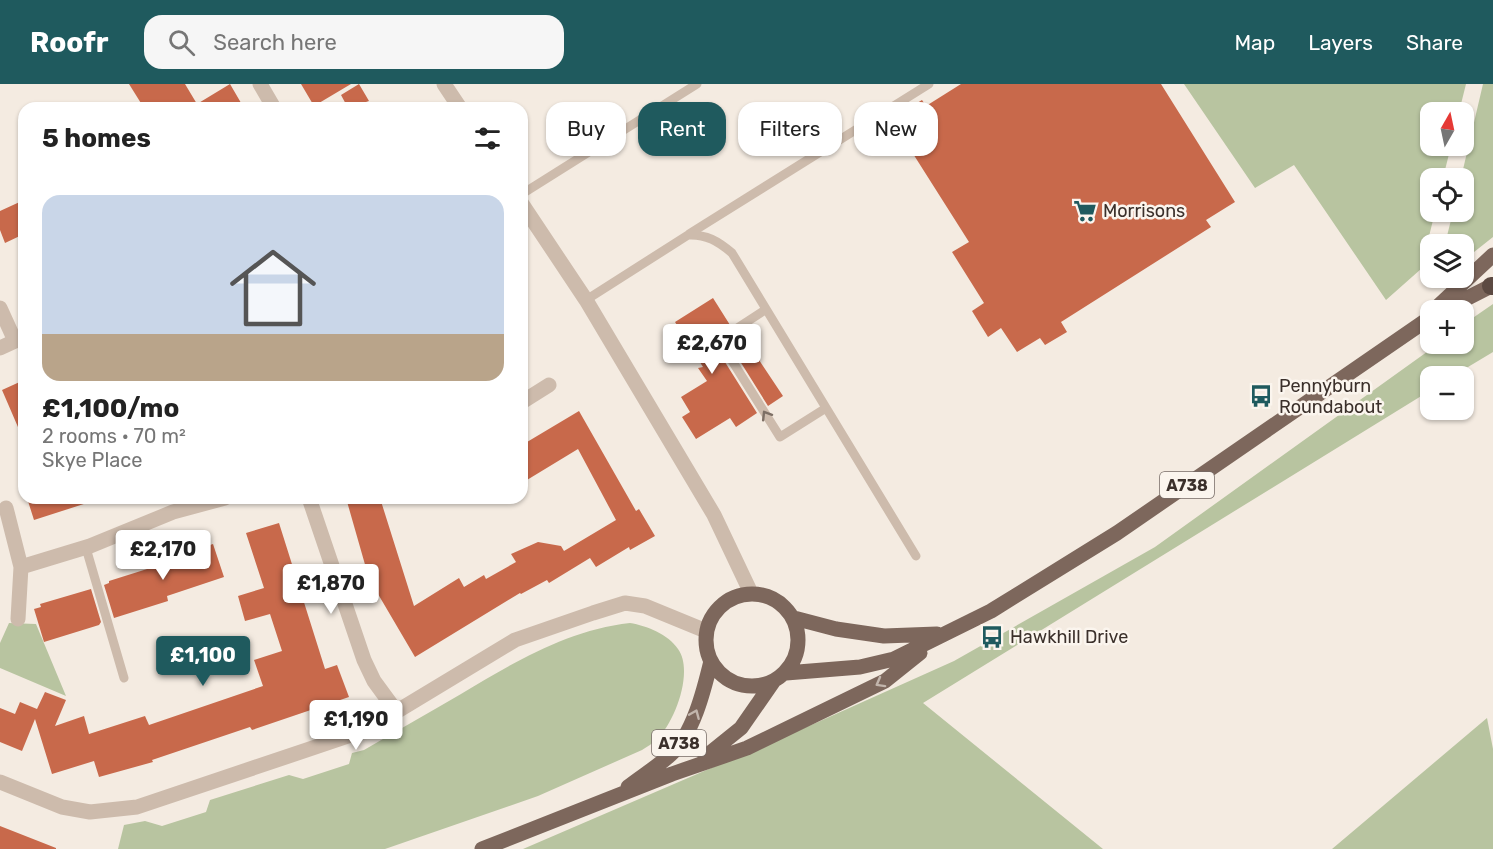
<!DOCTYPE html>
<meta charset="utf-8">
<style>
:root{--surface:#fff;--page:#f6f6f6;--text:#222;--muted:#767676;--line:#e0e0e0;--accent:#1f5a5e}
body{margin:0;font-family:Rubik,sans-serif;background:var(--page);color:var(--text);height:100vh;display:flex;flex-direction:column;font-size:22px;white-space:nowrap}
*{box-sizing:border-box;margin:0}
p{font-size:20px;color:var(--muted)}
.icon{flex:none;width:33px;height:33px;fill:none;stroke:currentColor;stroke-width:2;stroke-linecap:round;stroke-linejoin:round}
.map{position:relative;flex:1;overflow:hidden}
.details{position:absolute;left:18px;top:18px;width:510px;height:402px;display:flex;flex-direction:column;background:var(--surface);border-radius:18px;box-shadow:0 2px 4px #0004}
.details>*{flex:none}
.banner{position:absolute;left:546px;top:18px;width:570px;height:54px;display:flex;gap:12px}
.needle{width:39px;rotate:9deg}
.fabs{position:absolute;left:1420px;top:18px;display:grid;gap:12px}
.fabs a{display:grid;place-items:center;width:54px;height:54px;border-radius:12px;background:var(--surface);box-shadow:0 2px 4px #0004;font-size:30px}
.price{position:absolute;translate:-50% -51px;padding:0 14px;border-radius:6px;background:#fff;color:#222;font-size:20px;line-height:39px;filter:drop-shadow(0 2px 3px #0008)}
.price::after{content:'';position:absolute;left:50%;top:36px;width:18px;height:14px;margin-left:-9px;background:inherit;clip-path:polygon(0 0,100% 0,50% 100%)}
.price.active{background:var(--accent);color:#fff}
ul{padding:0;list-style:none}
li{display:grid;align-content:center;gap:12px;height:318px;padding:0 24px}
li+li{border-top:2px solid var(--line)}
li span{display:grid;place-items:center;height:186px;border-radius:18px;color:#555}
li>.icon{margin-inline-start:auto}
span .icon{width:108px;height:108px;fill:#fffc;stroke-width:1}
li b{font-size:26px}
h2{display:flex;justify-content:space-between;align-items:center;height:72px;padding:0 24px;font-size:26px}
.pill{padding:0 21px;border-radius:18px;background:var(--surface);box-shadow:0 2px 4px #0004;font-size:21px;line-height:54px}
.pill.active{background:var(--accent);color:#fff}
header{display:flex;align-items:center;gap:36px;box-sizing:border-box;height:84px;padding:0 30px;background:var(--accent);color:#fff}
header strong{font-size:28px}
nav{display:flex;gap:33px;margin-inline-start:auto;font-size:21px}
.search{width:420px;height:54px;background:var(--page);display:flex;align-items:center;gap:15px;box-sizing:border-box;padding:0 21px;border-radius:18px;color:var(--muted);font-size:22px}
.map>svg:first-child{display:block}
.green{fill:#b8c4a0}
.building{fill:#c8694b}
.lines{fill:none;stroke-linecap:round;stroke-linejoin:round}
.lane{stroke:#cdbbac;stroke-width:9}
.street{stroke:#cdbbac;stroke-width:15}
.primary{stroke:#7d675c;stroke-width:15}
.highway{stroke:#5c4a42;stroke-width:18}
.oneway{stroke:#7d6f65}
.oneway2{stroke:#c2b5ac}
.labels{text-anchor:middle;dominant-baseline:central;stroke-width:5;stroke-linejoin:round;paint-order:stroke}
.shield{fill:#fbf5ee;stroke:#756b66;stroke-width:1.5}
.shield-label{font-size:16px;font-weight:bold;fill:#3b302b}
.poi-label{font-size:18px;fill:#3b302b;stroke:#fbf5ee;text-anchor:start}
</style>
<header>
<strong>Roofr</strong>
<div class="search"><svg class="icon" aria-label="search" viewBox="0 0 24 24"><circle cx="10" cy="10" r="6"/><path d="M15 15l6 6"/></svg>Search here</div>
<nav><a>Map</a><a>Layers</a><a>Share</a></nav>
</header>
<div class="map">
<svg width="1493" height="765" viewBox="0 0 1493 765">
<rect width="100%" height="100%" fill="#f4ebe1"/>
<path class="green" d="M1184,0H1466L1459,28H1431V62H1451L1443,94H1431V128H1435L1421,185L1386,216L1294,81L1255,104Z
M1483,0H1493V153L1464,176V160H1445L1453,128H1464V94H1461Z
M1493,220V268L1453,292H1431V306L923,619L1103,765H523L818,638L954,577L1155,463L1438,260H1464V240Z
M9,539L36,540L66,612L0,584V559Z
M630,539C647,542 668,550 678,565C694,587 675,638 657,655C653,659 647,663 642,666L538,712L385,765H118L124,741L145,737L162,742L206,728L210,716L289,691L303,695L349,680L352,669L364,666C396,647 429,629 461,610C513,579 567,546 630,539Z
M1487,634L1493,665V765H1332Z"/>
<path class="building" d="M129,0H185L197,20L230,0L244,24H144Z
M301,0H351L314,22Z
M359,0L369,17L366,18L369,24H348L341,11Z
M961,0H1161L1235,118L1206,136L1211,143L1061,238L1067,248L1045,261L1040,254L1017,268L1001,244L988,253L972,227L984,219L952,168L969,158L891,35L922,16L926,22Z
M24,116V150L5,159L0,146V127Z
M713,214L730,241L715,251L713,259L757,329L736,343L730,334L696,355L682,333L690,328L681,313L707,297L698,284L703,283L675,238Z
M738,252L742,258L745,255L783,312L768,322L728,258Z
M24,296V357L2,306Z
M579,327L636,427L639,425L655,452L630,466L629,463L596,483L590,474L549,499L547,496L521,510L520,509L415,573L378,510L374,512L346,414H380L414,522L459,494L464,503L484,491L486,495L516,478L511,470L538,458L561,462L564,467L616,436L578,365L522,399V361Z
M27,414H89L90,418L34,436Z
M279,439L325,585L337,581L349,613L252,646L250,643L152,676L153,678L99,693L94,677L52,690L35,635L22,667L0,658V624L15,630L20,618L37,625L45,608L66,616L55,642L84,632L89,650L145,632L149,641L263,602L254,576L282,567L270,530L245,537L238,512L264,504L246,449Z
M213,460L224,493L167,512L168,517L114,534L104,501L109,499V497L163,480L162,477Z
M91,505L101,538L99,541L44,558L34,525L41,523L40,520Z
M0,742L56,764V765H0Z"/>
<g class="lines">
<path class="lane" d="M522,110L697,0
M689,150L929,0
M586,216L688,151C706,150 718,157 732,169L916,472
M765,226L719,256L780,353L826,324
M86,464L124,594"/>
<path class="street" d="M260,0L274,24
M444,0L460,24
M522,120L586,216L714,431L751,509
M0,224L15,257
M0,264L24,253
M522,318L549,301
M309,414L364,576L374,597L396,627
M6,424L21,483L18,535
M21,483L90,462L173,428L225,414
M0,698L62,723L90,728L137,723L366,646L515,556L593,529L625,519L645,522L706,547"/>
<path class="primary" d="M1434,226L1493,171
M1444,226L1493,201
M706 556a46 46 0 1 1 92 0a46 46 0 1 1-92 0Z
M794,534L836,545L884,552L937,550
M786,589L860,583L894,575L991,527L1117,449L1431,233
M705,673L741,644L773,598
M628,703C642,692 657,683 670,671C693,651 704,606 711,577
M482,765L672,690L747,664L885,597L920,569"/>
<path class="highway" d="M1491,202H1493"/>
</g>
<defs><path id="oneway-chevron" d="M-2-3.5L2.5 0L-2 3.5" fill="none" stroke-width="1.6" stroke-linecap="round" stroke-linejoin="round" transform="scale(1.5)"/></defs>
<use class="oneway" href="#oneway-chevron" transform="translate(766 331) rotate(-122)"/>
<g class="oneway2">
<use href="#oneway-chevron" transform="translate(880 599) rotate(151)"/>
<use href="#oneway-chevron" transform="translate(695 630) rotate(-67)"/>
</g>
<defs>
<g id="supermarket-bare" transform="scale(1.8)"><path d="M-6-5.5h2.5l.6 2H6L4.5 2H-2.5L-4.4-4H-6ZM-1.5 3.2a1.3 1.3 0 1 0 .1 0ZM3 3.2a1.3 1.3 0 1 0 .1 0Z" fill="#1f5a5e" stroke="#fbf5ee" stroke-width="2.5" paint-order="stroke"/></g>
<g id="bus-bare" transform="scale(1.8)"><path d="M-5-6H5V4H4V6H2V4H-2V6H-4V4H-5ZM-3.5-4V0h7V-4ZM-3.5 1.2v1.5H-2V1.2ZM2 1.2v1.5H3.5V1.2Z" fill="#1f5a5e" stroke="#fbf5ee" stroke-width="2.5" paint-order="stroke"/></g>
</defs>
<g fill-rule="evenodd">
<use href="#supermarket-bare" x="1085" y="127"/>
<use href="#bus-bare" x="1261" y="312"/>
<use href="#bus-bare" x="992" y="553"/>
</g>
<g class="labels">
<g class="shield">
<rect x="1160" y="388" width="54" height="26" rx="4.5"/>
<rect x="652" y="646" width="54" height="26" rx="4.5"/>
</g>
<g class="shield-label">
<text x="1187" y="401">A738</text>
<text x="679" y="659">A738</text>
</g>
<g class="poi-label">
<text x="1103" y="127">Morrisons</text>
<text x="1279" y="302">Pennyburn<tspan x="1279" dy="21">Roundabout</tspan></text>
<text x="1010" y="553">Hawkhill Drive</text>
</g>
</g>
</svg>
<div class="fabs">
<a><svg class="needle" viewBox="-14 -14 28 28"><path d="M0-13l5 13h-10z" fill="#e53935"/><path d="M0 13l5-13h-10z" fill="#767676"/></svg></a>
<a><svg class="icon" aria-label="locate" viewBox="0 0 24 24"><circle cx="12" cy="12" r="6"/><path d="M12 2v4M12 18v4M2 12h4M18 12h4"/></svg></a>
<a><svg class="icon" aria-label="layers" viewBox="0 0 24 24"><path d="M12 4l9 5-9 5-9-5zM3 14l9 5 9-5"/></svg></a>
<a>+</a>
<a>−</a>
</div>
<b class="price" style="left:712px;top:291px">£2,670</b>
<b class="price" style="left:163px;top:497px">£2,170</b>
<b class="price" style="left:331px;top:531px">£1,870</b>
<b class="price active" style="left:203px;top:603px">£1,100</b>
<b class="price" style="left:356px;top:667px">£1,190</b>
<div class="banner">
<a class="pill">Buy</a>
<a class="pill active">Rent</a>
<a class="pill">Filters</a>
<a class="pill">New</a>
</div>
<section class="details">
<h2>5 homes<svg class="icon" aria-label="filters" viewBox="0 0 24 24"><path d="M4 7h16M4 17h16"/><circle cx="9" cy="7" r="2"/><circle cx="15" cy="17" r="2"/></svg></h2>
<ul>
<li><span style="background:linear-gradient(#c9d6e8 75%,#b9a48a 0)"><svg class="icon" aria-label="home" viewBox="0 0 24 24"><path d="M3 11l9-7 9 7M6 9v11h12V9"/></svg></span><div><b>£1,100/mo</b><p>2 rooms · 70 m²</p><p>Skye Place</p></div></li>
</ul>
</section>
</div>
